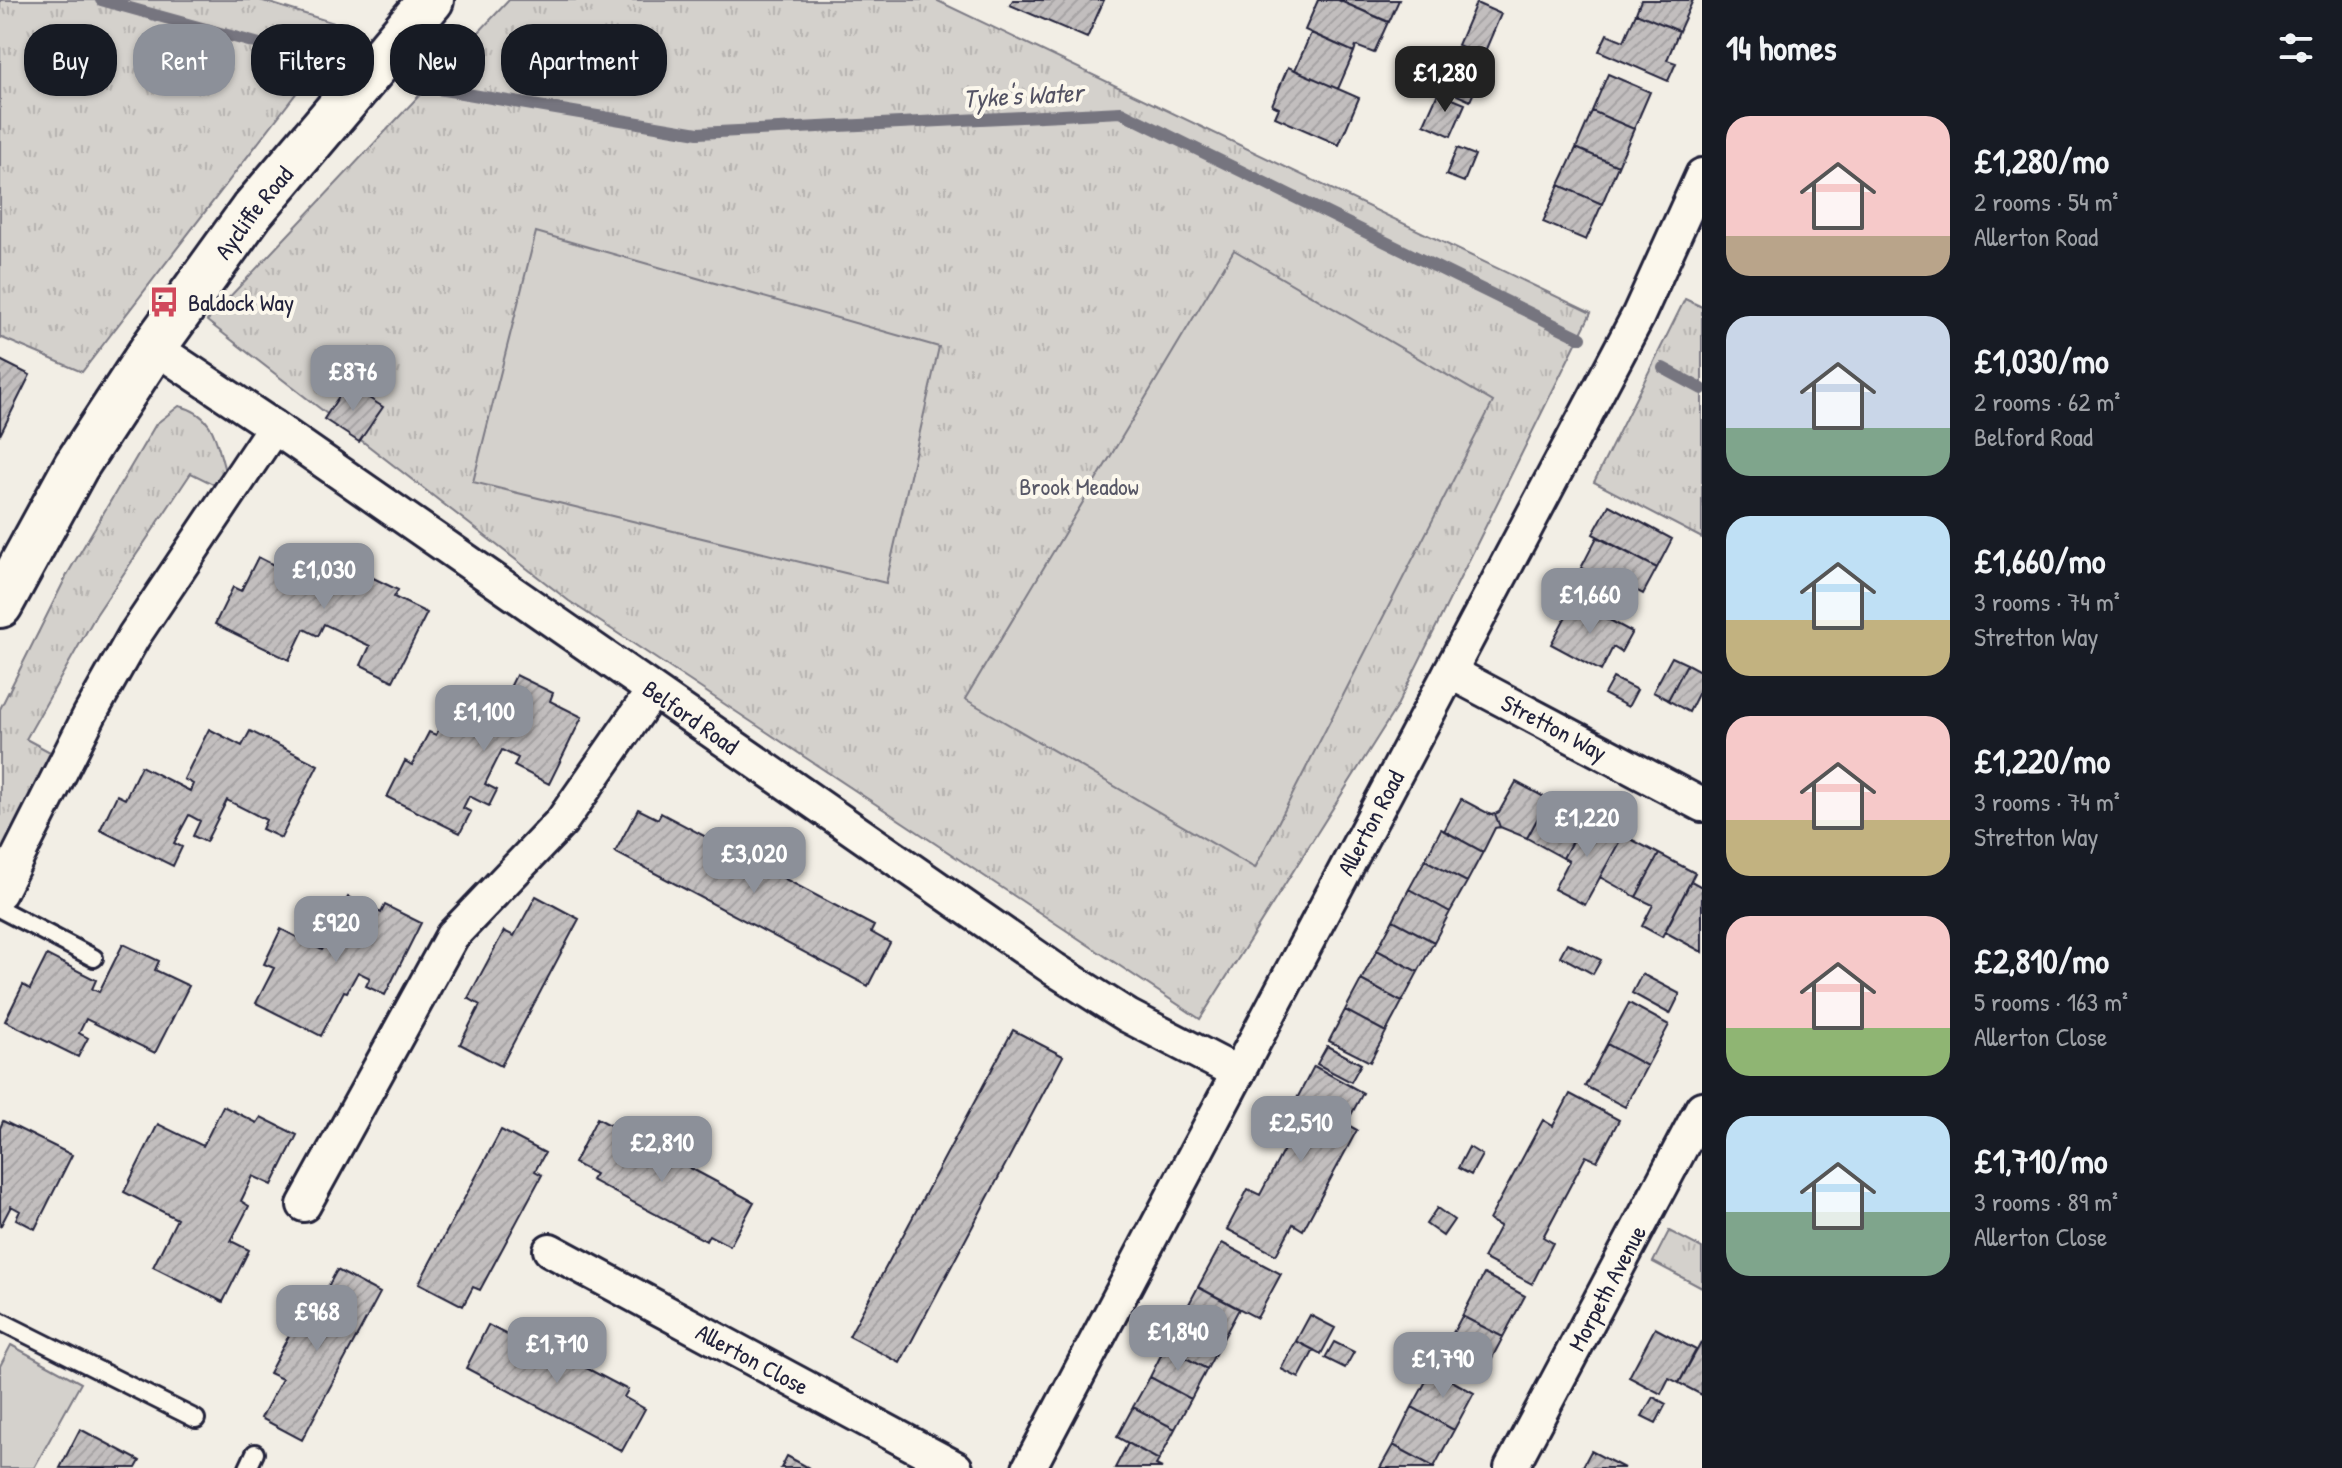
<!DOCTYPE html>
<meta charset="utf-8">
<style>
:root{--surface:#171b24;--page:#20242c;--text:#f1f3f6;--muted:#9ea1a6;--accent:#8c9099}
body{margin:0;font-family:"Patrick Hand",sans-serif;background:var(--page);color:var(--text);height:100vh;display:flex;flex-direction:column;font-size:30px;white-space:nowrap}
*{box-sizing:border-box;margin:0}
p{font-size:26px;color:var(--muted)}
.icon{flex:none;width:44px;height:44px;fill:none;stroke:currentColor;stroke-width:2;stroke-linecap:round;stroke-linejoin:round}
.map{position:relative;flex:1;overflow:hidden}
.panel{display:flex;flex-direction:column;background:var(--surface);width:640px}
.panel>*{flex:none}
.guide{position:absolute;left:24px;top:24px;width:760px;height:72px;display:flex;gap:16px}
.price{position:absolute;translate:-50% -68px;padding:0 18px;border-radius:16px;background:var(--accent);color:#fff;font-size:26px;line-height:52px;filter:drop-shadow(0 2px 4px #0008)}
.price::after{content:'';position:absolute;left:50%;top:48px;width:24px;height:18px;margin-left:-12px;background:inherit;clip-path:polygon(0 0,100% 0,50% 100%)}
.price.current{background:#222;color:#fff}
ul{padding:0;list-style:none}
li{display:flex;align-items:center;gap:24px;height:200px;padding:0 24px}
li span{display:grid;place-items:center;flex:none;width:224px;height:160px;border-radius:24px;color:#555}
li>.icon{margin-inline-start:auto}
span .icon{width:96px;height:96px;fill:#fffc;stroke-width:1}
li b{font-size:34px}
h2{display:flex;justify-content:space-between;align-items:center;height:96px;padding:0 24px;font-size:34px}
.pill{padding:0 28px;border-radius:32px;background:var(--surface);box-shadow:0 2px 6px #0004;font-size:28px;line-height:72px}
.pill.current{background:var(--accent);color:#fff}
main{display:flex;flex:1;min-height:0}
.map>svg:first-child{display:block}
.grass{fill:url(#grass-tufts);stroke:#7b7a84;stroke-width:2}
.pitch{fill:#d4d1cc;stroke:#7b7a84;stroke-width:2}
.lines{fill:none;stroke-linecap:round;stroke-linejoin:round}
.stream{stroke:#76747f;stroke-width:12}
.building{fill:url(#building-hatch);stroke:#22223b;stroke-width:2}
.lane-casing{stroke:#22223b;stroke-width:22}
.street-casing{stroke:#22223b;stroke-width:38}
.secondary-casing{stroke:#22223b;stroke-width:50}
.lane{stroke:#fbf7ec;stroke-width:16}
.street{stroke:#fbf7ec;stroke-width:32}
.secondary{stroke:#fbf7ec;stroke-width:44}
.labels{text-anchor:middle;dominant-baseline:central;stroke-width:8;stroke-linejoin:round;paint-order:stroke}
.street-label{font-size:24px;fill:#22223b;stroke:#fbf7ec}
.poi-label{font-size:24px;fill:#22223b;stroke:#fbf7ec;text-anchor:start}
.park-label{font-size:24px;fill:#575766;stroke:#fbf7ec}
.water-label{font-size:26px;font-style:italic;fill:#535263;stroke:#fbf7ec}
</style>
<main>
<div class="map">
<svg width="1702" height="1468" viewBox="0 0 1702 1468">
<defs>
<pattern id="grass-tufts" width="24" height="20" patternUnits="userSpaceOnUse" patternTransform="scale(2)"><rect width="24" height="20" fill="#d4d1cc"/><path d="M3 7l-1-3M5 7V3M7 7l1-3M15 17l-1-3M17 17v-4M19 17l1-3" fill="none" stroke="#b6b3b0"/></pattern>
<pattern id="building-hatch" width="6" height="6" patternUnits="userSpaceOnUse" patternTransform="scale(2)"><rect width="6" height="6" fill="#c2bebe"/><path d="M-1 1l2-2M0 6l6-6M5 7l2-2" fill="none" stroke="#a6a3a4"/></pattern>
</defs>
<rect width="100%" height="100%" fill="#f2eee5"/>
<filter id="ink" filterUnits="userSpaceOnUse"><feTurbulence type="fractalNoise" baseFrequency=".0125" numOctaves="2"/><feDisplacementMap in="SourceGraphic" scale="16" xChannelSelector="R" yChannelSelector="G"/><feConvolveMatrix kernelMatrix="1 2 1 2 8 2 1 2 1" color-interpolation-filters="sRGB"/></filter>
<g filter="url(#ink)">
<path class="grass" d="M0,0H260L347,27L82,372L0,337Z
M509,0H936L1591,313L1396,708L1200,1019L569,601L207,321Z
M1685,299L1702,307V538L1594,482Z
M179,406C214,414 216,440 225,471L217,486L191,473L96,615L26,739L52,753L0,858V709L68,573L156,424Z
M1669,1231L1702,1248V1288L1653,1262Z"/>
<path class="pitch" d="M536,232L939,347L886,583L473,482Z
M1234,250L1493,402L1255,868L965,699Z
M11,1345L81,1383L34,1468H0V1366Z"/>
<g class="lines">
<path class="stream" d="M101,0L317,60
M420,86L698,133L1121,112L1581,338
M1663,368L1702,389"/>
</g>
<path class="building" d="M1013,0H1104L1087,38L1010,5Z
M1318,0H1338L1388,22L1374,53L1356,46L1354,52L1305,30Z
M1338,0H1399L1389,22Z
M1641,0H1693L1679,31L1636,13Z
M1476,3L1501,14L1483,56L1458,45Z
M1636,13L1679,31L1667,60L1676,63L1668,81L1599,51L1607,34L1624,41Z
M1311,33L1354,52L1338,89L1295,70Z
M1473,57L1487,63L1470,101L1457,95Z
M1288,67L1359,98L1339,145L1275,117L1279,108L1272,105Z
M1608,74L1650,92L1634,129L1592,111Z
M1438,93L1465,104L1451,136L1424,124Z
M1592,111L1634,129L1618,166L1576,148Z
M1457,148L1475,155L1464,182L1446,175Z
M1576,148L1618,166L1602,204L1559,185Z
M1559,185L1602,204L1586,240L1543,222Z
M0,360L30,375L0,435Z
M347,384L383,407L359,442L324,419Z
M1609,505L1672,539L1657,568L1593,534Z
M1597,537L1657,568L1643,594L1626,585L1623,591L1581,568Z
M333,547L369,564L365,574L398,590L394,597L427,613L393,681L361,665L370,646L324,624L318,636L304,629L289,660L215,624L233,587L241,591L258,557L308,582L304,592L310,594Z
M1581,568L1623,591L1607,620L1565,597Z
M1574,601L1632,632L1621,652L1613,647L1601,671L1551,644Z
M1672,657L1687,664L1668,700L1653,692Z
M1687,664L1702,672V686L1689,712L1668,700Z
M516,675L553,693L550,701L582,717L549,784L514,766L518,758L502,750L485,784L497,790L489,806L469,796L463,808L471,812L460,833L387,797L405,761L412,765L429,732L436,735L453,702L493,722Z
M1613,678L1637,690L1628,707L1604,694Z
M209,729L242,746L250,731L318,765L281,838L262,829L266,820L227,800L206,842L193,836L200,821L189,815L174,843L182,847L173,866L100,830L117,795L125,799L141,766L190,791L193,784L184,779Z
M1516,782L1548,799L1527,838L1500,827L1495,814L1499,812Z
M1550,796L1586,815L1563,858L1527,838Z
M1461,799L1491,815L1495,814L1500,827L1495,828L1483,852L1444,831Z
M638,809L658,819L661,813L874,926L871,932L890,943L868,986L615,852Z
M1586,815L1623,835L1585,905L1554,889L1569,861L1563,858Z
M1441,829L1483,852L1467,882L1425,860Z
M1623,835L1659,854L1636,897L1600,877Z
M1659,854L1695,873L1662,937L1642,926L1653,905L1636,897Z
M1425,860L1467,882L1450,912L1409,889Z
M1691,881L1702,887V952L1665,932Z
M1409,889L1450,912L1434,942L1393,920Z
M536,896L579,919L501,1066L460,1044L480,1005L468,998L504,931L514,936Z
M348,897L381,913L385,905L421,923L385,995L366,986L370,978L358,972L347,992L344,991L321,1036L256,1003L274,968L264,964L281,929L322,950Z
M1393,920L1434,942L1418,972L1377,950Z
M1567,943L1601,960L1593,974L1560,956Z
M123,944L159,961L155,970L189,986L155,1053L86,1019L79,1033L88,1038L78,1057L5,1021L23,985L30,989L47,955L96,980L92,989L99,992Z
M1377,950L1418,972L1402,1002L1361,980Z
M1642,974L1680,994L1670,1014L1632,993Z
M1361,980L1402,1002L1386,1032L1345,1010Z
M1629,1003L1669,1025L1647,1066L1607,1044Z
M1345,1010L1386,1032L1370,1062L1329,1041Z
M1013,1030L1063,1056L900,1363L849,1336Z
M1607,1044L1647,1066L1625,1107L1585,1086Z
M1327,1046L1361,1064L1351,1082L1317,1064Z
M1314,1066L1363,1093L1346,1124L1357,1130L1303,1230L1293,1224L1276,1255L1227,1229L1248,1189L1260,1195L1303,1113L1292,1108Z
M1570,1094L1619,1120L1597,1161L1586,1156L1543,1237L1553,1243L1532,1284L1483,1258L1500,1226L1489,1220L1543,1120L1553,1126Z
M223,1106L257,1123L261,1117L297,1135L272,1185L253,1176L241,1201L249,1206L231,1241L249,1250L223,1302L153,1267L177,1219L124,1192L158,1124L203,1146Z
M597,1118L754,1202L730,1246L709,1235L706,1241L591,1180L595,1174L574,1163Z
M3,1121L72,1155L35,1229L16,1219L20,1211L11,1206L0,1227V1128Z
M501,1130L545,1153L535,1171L542,1175L480,1290L473,1287L463,1306L419,1283Z
M1469,1147L1482,1155L1471,1175L1458,1168Z
M1437,1208L1454,1220L1443,1236L1426,1224Z
M1222,1243L1281,1274L1257,1318L1198,1287Z
M337,1270L380,1293L302,1440L261,1418L282,1379L269,1373L305,1305L315,1310Z
M1484,1274L1525,1296L1503,1337L1462,1316Z
M1198,1287L1239,1309L1223,1339L1182,1317Z
M1310,1315L1335,1328L1321,1354L1296,1341Z
M1462,1316L1503,1337L1481,1379L1440,1357Z
M1182,1317L1223,1339L1207,1369L1165,1347Z
M488,1325L509,1336L513,1329L628,1390L624,1397L645,1409L622,1451L466,1368Z
M1655,1328L1696,1350L1679,1383L1669,1378L1661,1394L1629,1377Z
M1296,1341L1314,1350L1299,1378L1281,1369Z
M1702,1341V1395L1679,1383Z
M1334,1342L1354,1352L1345,1368L1325,1358Z
M1165,1347L1207,1369L1191,1399L1150,1377Z
M1432,1370L1474,1393L1454,1430L1412,1407Z
M1150,1377L1191,1399L1175,1429L1133,1407Z
M1653,1397L1666,1404L1656,1423L1642,1416Z
M1133,1407L1175,1429L1159,1460L1117,1437Z
M1412,1407L1454,1430L1434,1467L1393,1445Z
M80,1429L140,1461L136,1468H60Z
M1128,1443L1159,1460L1156,1465L1162,1468H1115Z
M1393,1445L1434,1467V1468H1380Z
M1591,1451L1624,1468H1582Z
M787,1456L809,1468H781Z"/>
<g class="lines">
<g class="lane-casing">
<path id="lane" d="M0,909L94,958
M0,1321L196,1419
M248,1468L255,1453"/>
</g>
<g class="street-casing">
<g id="street">
<path id="s1" d="M154,347L274,427L1054,969L1128,1016L1238,1073"/>
<path id="s2" d="M1450,672L1702,805"/>
<path d="M0,892L90,714L134,636L274,427"/>
<path d="M304,1205L452,936L562,821L652,692"/>
<path id="s3" d="M550,1250L956,1468"/>
<path id="s4" d="M1029,1468L1638,316L1702,175"/>
<path id="s5" d="M1511,1468L1702,1108"/>
</g>
</g>
<g class="secondary-casing">
<g id="secondary">
<path id="s6" d="M0,605L76,466L154,347L252,211L431,0"/>
</g>
</g>
<use href="#lane" class="lane"/>
<use href="#street" class="street"/>
<use href="#secondary" class="secondary"/>
</g>
</g>
<defs>
<g id="bus-bare" transform="scale(2.4)"><path d="M-5-6H5V4H4V6H2V4H-2V6H-4V4H-5ZM-3.5-4V0h7V-4ZM-3.5 1.2v1.5H-2V1.2ZM2 1.2v1.5H3.5V1.2Z" fill="#d1495b" stroke="#fbf7ec" stroke-width="2.5" paint-order="stroke"/></g>
</defs>
<g fill-rule="evenodd">
<use href="#bus-bare" x="164" y="302"/>
</g>
<g class="labels">
<g class="street-label">
<text stroke="none"><textPath href="#s6" startOffset="468">Aycliffe Road</textPath></text>
<text stroke="none"><textPath href="#s1" startOffset="652">Belford Road</textPath></text>
<text stroke="none"><textPath href="#s2" startOffset="118">Stretton Way</textPath></text>
<text stroke="none"><textPath href="#s4" startOffset="730">Allerton Road</textPath></text>
<text stroke="none"><textPath href="#s5" startOffset="204">Morpeth Avenue</textPath></text>
<text stroke="none"><textPath href="#s3" startOffset="230">Allerton Close</textPath></text>
</g>
<g class="poi-label">
<text x="188" y="302">Baldock Way</text>
</g>
<g class="park-label">
<text x="1079" y="486">Brook Meadow</text>
</g>
<g class="water-label">
<text transform="translate(1023 95) rotate(-3)">Tyke's Water</text>
</g>
</g>
</svg>
<b class="price current" style="left:1445px;top:114px">£1,280</b>
<b class="price" style="left:353px;top:413px">£876</b>
<b class="price" style="left:324px;top:611px">£1,030</b>
<b class="price" style="left:1590px;top:636px">£1,660</b>
<b class="price" style="left:484px;top:753px">£1,100</b>
<b class="price" style="left:1587px;top:859px">£1,220</b>
<b class="price" style="left:754px;top:895px">£3,020</b>
<b class="price" style="left:336px;top:964px">£920</b>
<b class="price" style="left:1301px;top:1164px">£2,510</b>
<b class="price" style="left:662px;top:1184px">£2,810</b>
<b class="price" style="left:317px;top:1353px">£968</b>
<b class="price" style="left:1178px;top:1373px">£1,840</b>
<b class="price" style="left:557px;top:1385px">£1,710</b>
<b class="price" style="left:1443px;top:1400px">£1,790</b>
<div class="guide">
<a class="pill">Buy</a>
<a class="pill current">Rent</a>
<a class="pill">Filters</a>
<a class="pill">New</a>
<a class="pill">Apartment</a>
</div>
</div>
<section class="panel">
<h2>14 homes<svg class="icon" aria-label="filters" viewBox="0 0 24 24"><path d="M4 7h16M4 17h16"/><circle cx="9" cy="7" r="2"/><circle cx="15" cy="17" r="2"/></svg></h2>
<ul>
<li><span style="background:linear-gradient(#f6c9c9 75%,#b9a48a 0)"><svg class="icon" aria-label="home" viewBox="0 0 24 24"><path d="M3 11l9-7 9 7M6 9v11h12V9"/></svg></span><div><b>£1,280/mo</b><p>2 rooms · 54 m²</p><p>Allerton Road</p></div></li>
<li><span style="background:linear-gradient(#c9d6e8 70%,#7fa58c 0)"><svg class="icon" aria-label="home" viewBox="0 0 24 24"><path d="M3 11l9-7 9 7M6 9v11h12V9"/></svg></span><div><b>£1,030/mo</b><p>2 rooms · 62 m²</p><p>Belford Road</p></div></li>
<li><span style="background:linear-gradient(#bfe0f5 65%,#c2b280 0)"><svg class="icon" aria-label="home" viewBox="0 0 24 24"><path d="M3 11l9-7 9 7M6 9v11h12V9"/></svg></span><div><b>£1,660/mo</b><p>3 rooms · 74 m²</p><p>Stretton Way</p></div></li>
<li><span style="background:linear-gradient(#f6c9c9 65%,#c2b280 0)"><svg class="icon" aria-label="home" viewBox="0 0 24 24"><path d="M3 11l9-7 9 7M6 9v11h12V9"/></svg></span><div><b>£1,220/mo</b><p>3 rooms · 74 m²</p><p>Stretton Way</p></div></li>
<li><span style="background:linear-gradient(#f6c9c9 70%,#8fb573 0)"><svg class="icon" aria-label="home" viewBox="0 0 24 24"><path d="M3 11l9-7 9 7M6 9v11h12V9"/></svg></span><div><b>£2,810/mo</b><p>5 rooms · 163 m²</p><p>Allerton Close</p></div></li>
<li><span style="background:linear-gradient(#bfe0f5 60%,#7fa58c 0)"><svg class="icon" aria-label="home" viewBox="0 0 24 24"><path d="M3 11l9-7 9 7M6 9v11h12V9"/></svg></span><div><b>£1,710/mo</b><p>3 rooms · 89 m²</p><p>Allerton Close</p></div></li>
</ul>
</section>
</main>
